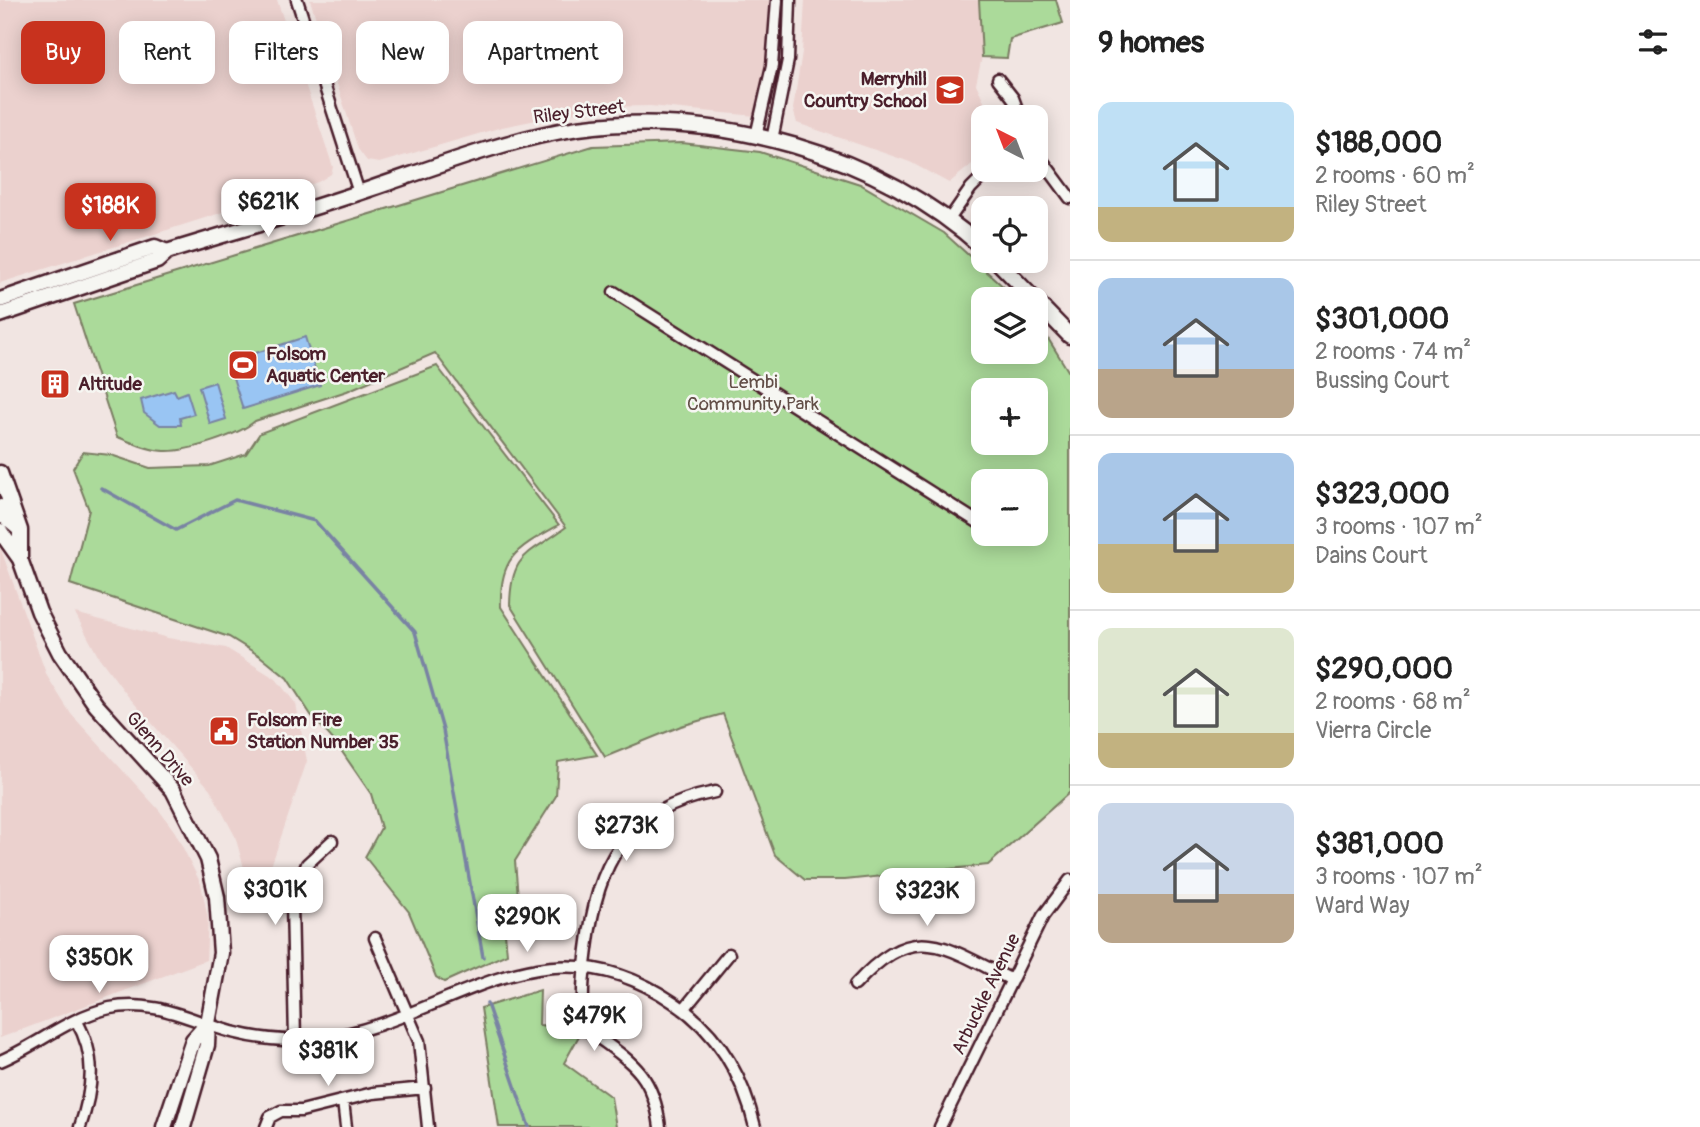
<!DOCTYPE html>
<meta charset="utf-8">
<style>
:root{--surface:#fff;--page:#f6f6f6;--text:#222;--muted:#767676;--line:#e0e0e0;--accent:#c8321e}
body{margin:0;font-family:Pangolin,sans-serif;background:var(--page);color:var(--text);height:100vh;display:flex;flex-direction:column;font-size:26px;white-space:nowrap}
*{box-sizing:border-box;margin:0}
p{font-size:23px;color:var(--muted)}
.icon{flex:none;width:38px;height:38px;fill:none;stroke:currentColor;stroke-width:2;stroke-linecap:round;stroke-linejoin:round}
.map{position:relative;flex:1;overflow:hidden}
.drawer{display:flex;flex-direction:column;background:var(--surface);width:630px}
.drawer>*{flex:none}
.hud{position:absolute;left:21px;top:21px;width:665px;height:63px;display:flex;gap:14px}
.needle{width:46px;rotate:318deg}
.fabs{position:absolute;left:971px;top:105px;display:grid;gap:14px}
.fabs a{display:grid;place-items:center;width:77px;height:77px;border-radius:14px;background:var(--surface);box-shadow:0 4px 18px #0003;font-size:35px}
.price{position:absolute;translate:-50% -60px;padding:0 16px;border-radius:14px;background:#fff;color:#222;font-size:23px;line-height:46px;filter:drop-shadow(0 2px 4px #0008)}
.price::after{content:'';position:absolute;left:50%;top:42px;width:21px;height:16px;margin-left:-10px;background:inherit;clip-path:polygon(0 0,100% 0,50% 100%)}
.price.on{background:var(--accent);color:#fff}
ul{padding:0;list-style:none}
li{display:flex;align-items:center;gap:21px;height:175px;padding:0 28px}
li+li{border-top:2px solid var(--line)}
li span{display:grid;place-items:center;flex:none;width:196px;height:140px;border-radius:14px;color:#555}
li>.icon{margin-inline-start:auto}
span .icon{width:84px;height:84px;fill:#fffc;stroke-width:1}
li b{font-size:30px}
h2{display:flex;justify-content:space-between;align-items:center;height:84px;padding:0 28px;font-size:30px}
.pill{padding:0 24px;border-radius:14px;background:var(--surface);box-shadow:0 4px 18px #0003;font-size:24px;line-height:63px}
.pill.on{background:var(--accent);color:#fff}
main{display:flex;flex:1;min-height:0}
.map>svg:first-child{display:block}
.built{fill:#ebd1ce}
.green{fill:#abda9a;stroke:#7a7c62;stroke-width:2;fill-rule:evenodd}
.water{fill:#99c5f3;stroke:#7983a3;stroke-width:2}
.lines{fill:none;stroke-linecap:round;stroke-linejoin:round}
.stream{stroke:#7983a3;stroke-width:3.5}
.street-casing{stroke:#4a1f2b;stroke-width:15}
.secondary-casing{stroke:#4a1f2b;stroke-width:19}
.street{stroke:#f6f6f2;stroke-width:10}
.secondary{stroke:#f6f6f2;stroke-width:14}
.labels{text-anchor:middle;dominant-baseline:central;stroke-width:5;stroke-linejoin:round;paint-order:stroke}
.poi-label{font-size:19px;font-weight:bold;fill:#4a1f2b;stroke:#f6f6f2;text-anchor:start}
.street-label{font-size:19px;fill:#4a1f2b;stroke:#f6f6f2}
.park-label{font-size:19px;fill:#624e47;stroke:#f6f6f2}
</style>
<main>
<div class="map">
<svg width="1070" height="1127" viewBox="0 0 1070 1127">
<rect width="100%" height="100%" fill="#f1e5e2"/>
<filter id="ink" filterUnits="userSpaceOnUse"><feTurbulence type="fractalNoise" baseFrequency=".0143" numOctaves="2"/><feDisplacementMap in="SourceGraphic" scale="14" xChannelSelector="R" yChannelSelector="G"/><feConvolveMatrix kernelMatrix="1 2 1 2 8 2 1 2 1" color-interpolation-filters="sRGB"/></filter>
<g filter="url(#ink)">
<path class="built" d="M0,0H277L333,167L331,174L318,182L0,283Z
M310,0H769L768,51L756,116L650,106L600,107L502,127L379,163L367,161L358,149Z
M805,0H979L982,57L976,84L986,105L1003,117H984L983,155L949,183L910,162L797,123L793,109L802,52Z
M0,547L47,676L71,714L159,810L175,832L201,884L208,919L206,960L0,1038Z
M75,613L168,638L226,648L276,679L296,704L307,761L256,910L235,836L210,789L127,695L98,656Z"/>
<path class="green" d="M979,0H1056L1063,23L1010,39L1007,58L982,57Z
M682,143L760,152L860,184L944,233L1017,299H984V352H1036V319L1070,374V792L988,865L845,880H805L775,855L723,714L681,726L605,757L510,605C511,552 529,555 566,527L435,353L347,391L255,421C239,435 187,452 165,451C149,451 132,442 117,437L74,304L593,146ZM984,390H1036V443H984ZM984,481H1036V534H984Z
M437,366L559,525C518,548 499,556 501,607L597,755L558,762L556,796L515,861L519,909L503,912L507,954L444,982L436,977L409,912L365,857L381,828L371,794L336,743L311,715L287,678L260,656L229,637L70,584L89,510L73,468L83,452L111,455L150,468L209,466L246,454L260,433Z
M540,990L539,1025L561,1027L580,1034L564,1063L611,1097L616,1127H499L481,1008Z"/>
<path class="water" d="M305,337L320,385L243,409L228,362Z
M215,382L226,419L210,424L199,387Z
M174,390L177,396L187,392L194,414L180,418L181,425H160L144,413L141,400Z"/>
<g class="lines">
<path class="stream" d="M101,488L176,530L235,500L315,521L415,632L443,730L483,957
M487,1004L529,1127"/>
<g class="street-casing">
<path id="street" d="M297,0L359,193
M998,79L1013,98L1020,117
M756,136L772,66L777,0
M772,140L788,60L790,0
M1036,152L1070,198
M948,221L971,188L989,170
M614,292L984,526
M375,938L419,1041L428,1127
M855,985C915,919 943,946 1012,980
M684,1009L729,954
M76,1020C97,1056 93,1089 80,1127
M295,1040L292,903L307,864L332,841
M0,1061C38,1045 69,1017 110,1008C155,999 191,1021 232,1032C259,1039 289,1042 317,1039C447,1024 538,910 673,1002C717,1031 743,1076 755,1127
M343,1101L346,1127
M266,1127L270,1117L281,1111H301L373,1093L425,1088
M660,1127C653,1072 630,1061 589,1031L586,1024C580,1000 584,973 587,949C597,864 624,810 715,792
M940,1127L1043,916L1070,880"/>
</g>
<g class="secondary-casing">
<path id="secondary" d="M997,261L1070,336
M0,300L155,247L167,252
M0,315L157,261L167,252C235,231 303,212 370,189C438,166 507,139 578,128C718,109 878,153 984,249
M0,473L20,530V559
M0,507L5,517L19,529
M0,531L20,559L39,612L60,653L96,705L173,790L208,859L217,897L221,953L208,1023L207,1045L183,1127
M164,1127L193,1040L208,1023"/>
</g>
<use href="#street" class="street"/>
<use href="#secondary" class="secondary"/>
</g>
</g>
<defs>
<g id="school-square" transform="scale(1.575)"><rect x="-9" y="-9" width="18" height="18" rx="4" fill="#c8321e" stroke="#f6f6f2"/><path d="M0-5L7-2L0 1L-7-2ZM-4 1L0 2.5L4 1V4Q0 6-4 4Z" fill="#fff"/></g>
<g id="stadium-square" transform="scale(1.575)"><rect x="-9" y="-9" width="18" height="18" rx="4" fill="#c8321e" stroke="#f6f6f2"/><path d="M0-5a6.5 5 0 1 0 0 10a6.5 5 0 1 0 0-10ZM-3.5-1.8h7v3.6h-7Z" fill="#fff"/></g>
<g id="building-square" transform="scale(1.575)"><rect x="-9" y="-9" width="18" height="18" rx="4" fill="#c8321e" stroke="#f6f6f2"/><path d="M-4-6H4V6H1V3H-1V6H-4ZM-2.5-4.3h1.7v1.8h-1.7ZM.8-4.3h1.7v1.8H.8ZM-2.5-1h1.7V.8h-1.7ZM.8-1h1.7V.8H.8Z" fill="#fff"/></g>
<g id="civic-square" transform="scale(1.575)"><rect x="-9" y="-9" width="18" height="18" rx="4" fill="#c8321e" stroke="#f6f6f2"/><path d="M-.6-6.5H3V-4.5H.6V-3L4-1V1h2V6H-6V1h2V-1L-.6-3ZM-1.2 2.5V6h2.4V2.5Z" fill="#fff"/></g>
</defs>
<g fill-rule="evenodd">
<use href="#school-square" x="950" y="90"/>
<use href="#stadium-square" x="243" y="365"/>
<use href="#building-square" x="55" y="384"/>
<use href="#civic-square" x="224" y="731"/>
</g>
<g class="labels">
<g class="poi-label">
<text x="927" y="79" text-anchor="end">Merryhill<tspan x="927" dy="22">Country School</tspan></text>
<text x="266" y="354">Folsom<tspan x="266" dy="22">Aquatic Center</tspan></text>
<text x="78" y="384">Altitude</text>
<text x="247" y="720">Folsom Fire<tspan x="247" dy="22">Station Number 35</tspan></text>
</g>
<g class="street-label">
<text transform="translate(579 112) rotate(-7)">Riley Street</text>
<text transform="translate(160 749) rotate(49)">Glenn Drive</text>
<text transform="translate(986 994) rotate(-64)">Arbuckle Avenue</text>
</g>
<g class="park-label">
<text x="753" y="382">Lembi<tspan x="753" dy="22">Community Park</tspan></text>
</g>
</g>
</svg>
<div class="fabs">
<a><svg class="needle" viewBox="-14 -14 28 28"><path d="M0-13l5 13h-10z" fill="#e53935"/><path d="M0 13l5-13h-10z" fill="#767676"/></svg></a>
<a><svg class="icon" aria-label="locate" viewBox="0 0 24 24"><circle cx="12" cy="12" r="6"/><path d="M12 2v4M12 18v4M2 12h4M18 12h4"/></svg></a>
<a><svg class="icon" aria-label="layers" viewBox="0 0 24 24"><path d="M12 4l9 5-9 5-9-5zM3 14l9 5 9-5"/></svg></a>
<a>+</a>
<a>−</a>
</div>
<b class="price" style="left:268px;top:239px">$621K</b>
<b class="price on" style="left:110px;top:243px">$188K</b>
<b class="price" style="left:626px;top:863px">$273K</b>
<b class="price" style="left:275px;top:927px">$301K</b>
<b class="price" style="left:927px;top:928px">$323K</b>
<b class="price" style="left:527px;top:954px">$290K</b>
<b class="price" style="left:99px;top:995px">$350K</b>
<b class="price" style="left:594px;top:1053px">$479K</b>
<b class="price" style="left:328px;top:1088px">$381K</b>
<div class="hud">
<a class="pill on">Buy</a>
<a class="pill">Rent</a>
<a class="pill">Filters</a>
<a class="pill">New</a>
<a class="pill">Apartment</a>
</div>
</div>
<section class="drawer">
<h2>9 homes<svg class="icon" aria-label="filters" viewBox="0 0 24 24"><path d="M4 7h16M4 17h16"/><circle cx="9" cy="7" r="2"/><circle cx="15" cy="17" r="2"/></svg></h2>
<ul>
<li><span style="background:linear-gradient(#bfe0f5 75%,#c2b280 0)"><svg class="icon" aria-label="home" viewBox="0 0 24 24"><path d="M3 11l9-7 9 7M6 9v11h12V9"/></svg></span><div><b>$188,000</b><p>2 rooms · 60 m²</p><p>Riley Street</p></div></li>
<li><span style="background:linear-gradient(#a9c7e8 65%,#b9a48a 0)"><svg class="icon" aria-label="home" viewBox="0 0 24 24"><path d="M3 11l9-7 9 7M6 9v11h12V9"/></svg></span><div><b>$301,000</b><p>2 rooms · 74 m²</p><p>Bussing Court</p></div></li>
<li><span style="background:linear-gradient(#a9c7e8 65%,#c2b280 0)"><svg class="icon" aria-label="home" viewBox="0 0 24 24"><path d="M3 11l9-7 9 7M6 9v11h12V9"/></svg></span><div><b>$323,000</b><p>3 rooms · 107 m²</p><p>Dains Court</p></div></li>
<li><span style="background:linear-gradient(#dfe7d0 75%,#c2b280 0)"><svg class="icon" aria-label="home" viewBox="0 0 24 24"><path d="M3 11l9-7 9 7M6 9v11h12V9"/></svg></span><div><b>$290,000</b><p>2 rooms · 68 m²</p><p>Vierra Circle</p></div></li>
<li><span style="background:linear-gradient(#c9d6e8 65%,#b9a48a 0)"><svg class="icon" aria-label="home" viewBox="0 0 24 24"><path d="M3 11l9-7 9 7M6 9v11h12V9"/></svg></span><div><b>$381,000</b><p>3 rooms · 107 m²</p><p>Ward Way</p></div></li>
</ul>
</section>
</main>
